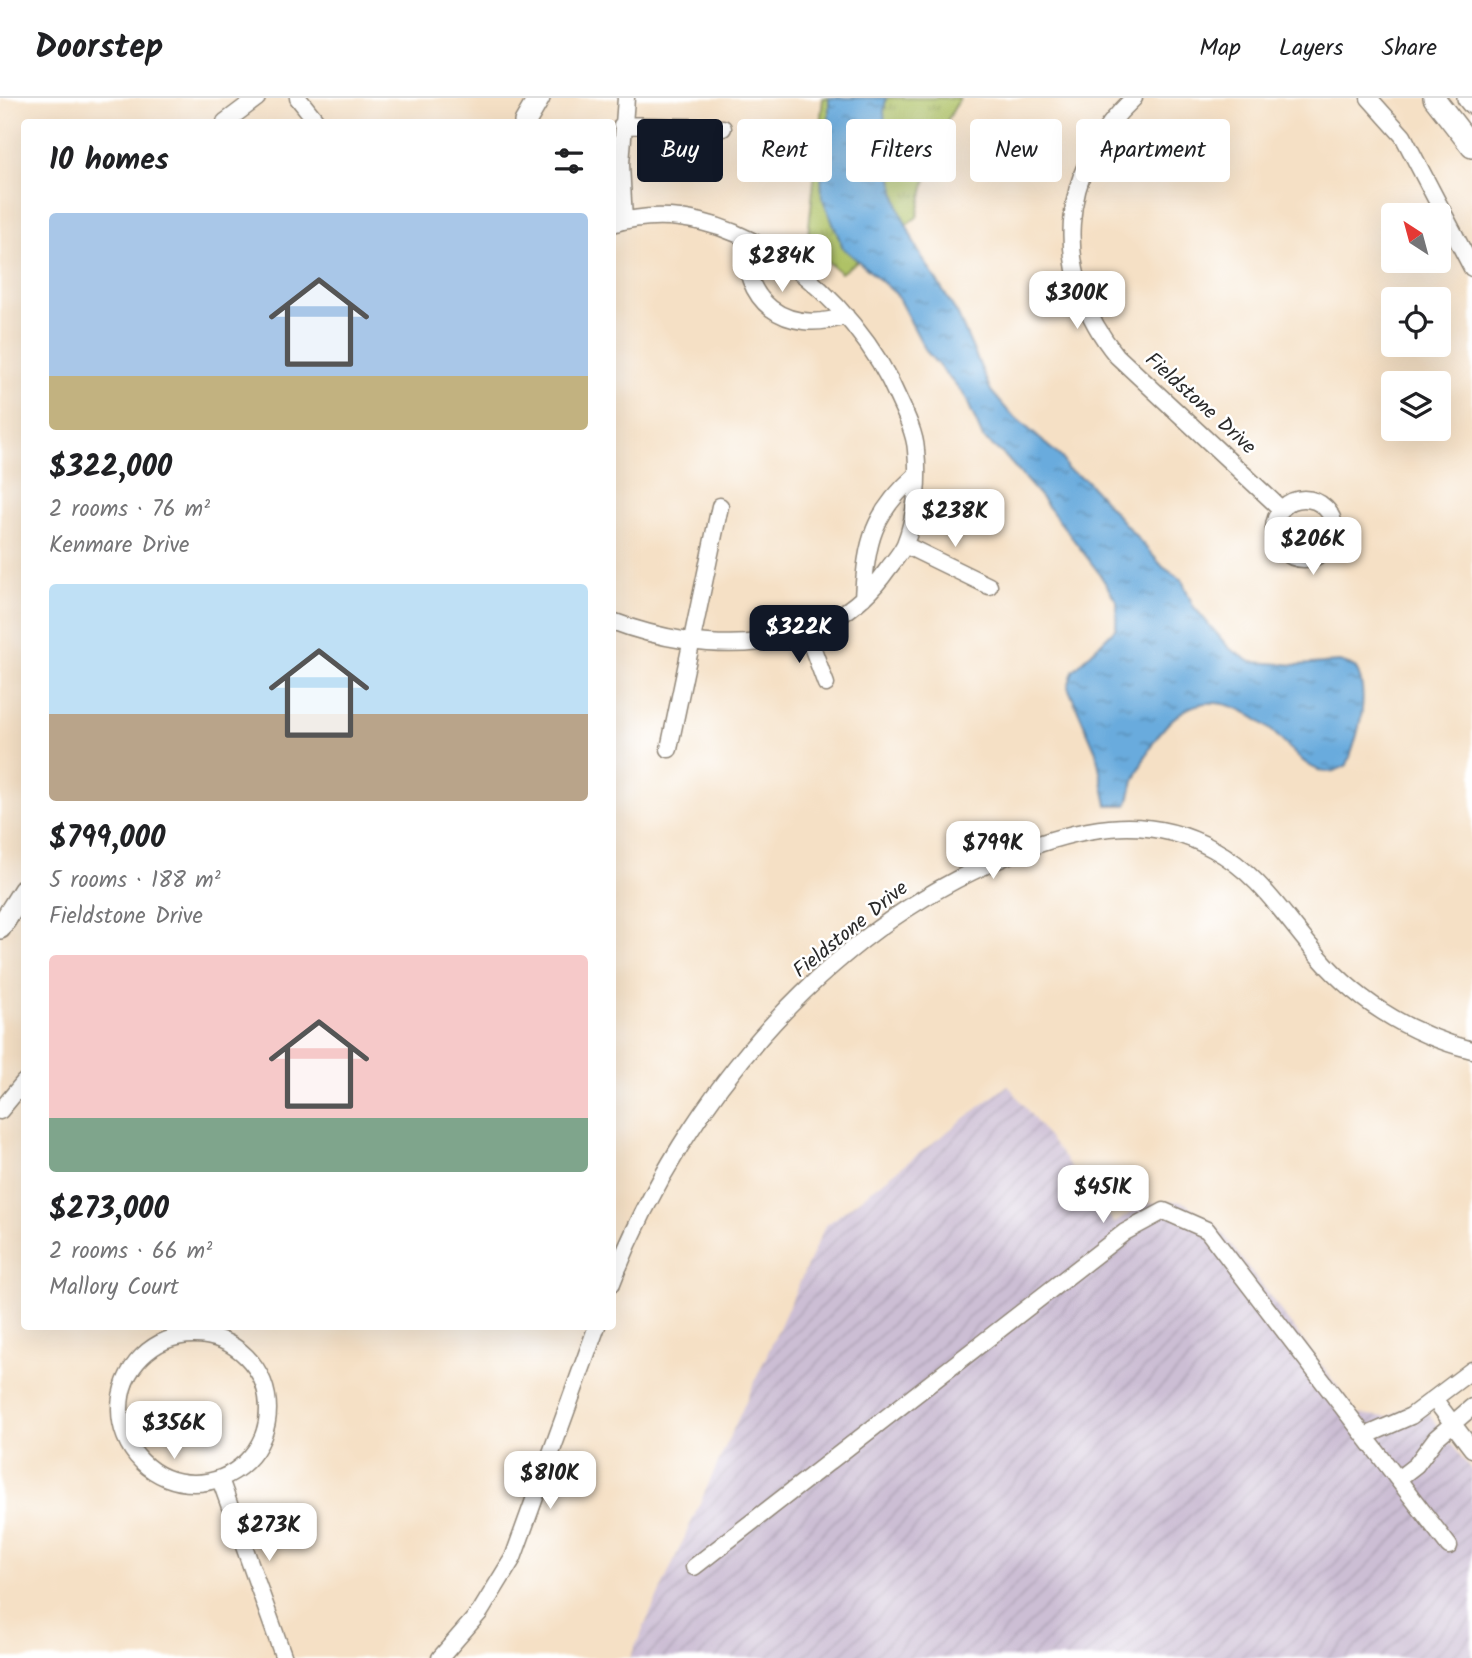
<!DOCTYPE html>
<meta charset="utf-8">
<style>
:root{--surface:#fff;--page:#f2f2f2;--text:#202124;--muted:#757577;--line:#e0e0e0;--accent:#111827}
body{margin:0;font-family:Kalam,sans-serif;background:var(--page);color:var(--text);height:100vh;display:flex;flex-direction:column;font-size:26px;white-space:nowrap}
*{box-sizing:border-box;margin:0}
p{font-size:23px;color:var(--muted)}
.icon{flex:none;width:38px;height:38px;fill:none;stroke:currentColor;stroke-width:2;stroke-linecap:round;stroke-linejoin:round}
.map{position:relative;flex:1;overflow:hidden}
.details{position:absolute;left:21px;top:21px;width:595px;height:1211px;display:flex;flex-direction:column;background:var(--surface);border-radius:7px;box-shadow:0 7px 28px #0002}
.details>*{flex:none}
.guide{position:absolute;left:637px;top:21px;width:665px;height:63px;display:flex;gap:14px}
.needle{width:46px;rotate:324deg}
.controls{position:absolute;left:1381px;top:105px;display:grid;gap:14px}
.controls a{display:grid;place-items:center;width:70px;height:70px;border-radius:7px;background:var(--surface);box-shadow:0 7px 28px #0002;font-size:35px}
.price{position:absolute;translate:-50% -60px;padding:0 16px;border-radius:14px;background:#fff;color:#222;font-size:23px;line-height:46px;filter:drop-shadow(0 2px 4px #0008)}
.price::after{content:'';position:absolute;left:50%;top:42px;width:21px;height:16px;margin-left:-10px;background:inherit;clip-path:polygon(0 0,100% 0,50% 100%)}
.price.current{background:var(--accent);color:#fff}
ul{padding:0;list-style:none}
li{display:grid;align-content:center;gap:14px;height:371px;padding:0 28px}
li span{display:grid;place-items:center;height:217px;border-radius:7px;color:#555}
li>.icon{margin-inline-start:auto}
span .icon{width:126px;height:126px;fill:#fffc;stroke-width:1}
li b{font-size:30px}
h2{display:flex;justify-content:space-between;align-items:center;height:84px;padding:0 28px;font-size:30px}
.pill{padding:0 24px;border-radius:7px;background:var(--surface);box-shadow:0 7px 28px #0002;font-size:24px;line-height:63px}
.pill.current{background:var(--accent);color:#fff}
header{display:flex;align-items:center;gap:42px;box-sizing:border-box;height:98px;padding:0 35px;background:var(--surface);border-bottom:2px solid var(--line)}
header strong{font-size:33px}
nav{display:flex;gap:38px;margin-inline-start:auto;font-size:24px}
.map>svg:first-child{display:block}
.industrial{fill:url(#industrial-furrows)}
.park{fill:url(#park-tufts);stroke:#6d7648;stroke-width:2}
.water{fill:url(#water-ripples);stroke:#4a6b84;stroke-width:2}
.lines{fill:none;stroke-linecap:round;stroke-linejoin:round}
.street-casing{stroke:#908678;stroke-width:19}
.secondary-casing{stroke:#908678;stroke-width:24}
.street{stroke:#fff;stroke-width:16}
.secondary{stroke:#fff;stroke-width:21}
.labels{text-anchor:middle;dominant-baseline:central;stroke-width:5;stroke-linejoin:round;paint-order:stroke}
.street-label{font-size:21px;fill:#2b2b2b;stroke:#fff}
</style>
<header>
<strong>Doorstep</strong>
<nav><a>Map</a><a>Layers</a><a>Share</a></nav>
</header>
<div class="map">
<svg width="1472" height="1560" viewBox="0 0 1472 1560">
<defs>
<pattern id="industrial-furrows" width="10" height="10" patternUnits="userSpaceOnUse" patternTransform="scale(1.75)"><rect width="10" height="10" fill="#ccbed4"/><path d="M-1 1l2-2M0 10L10 0M9 11l2-2" fill="none" stroke="#afa3b6"/></pattern>
<pattern id="park-tufts" width="24" height="20" patternUnits="userSpaceOnUse" patternTransform="scale(1.75)"><rect width="24" height="20" fill="#afc266"/><path d="M3 7l-1-3M5 7V3M7 7l1-3M15 17l-1-3M17 17v-4M19 17l1-3" fill="none" stroke="#8f9e54"/></pattern>
<pattern id="water-ripples" width="26" height="14" patternUnits="userSpaceOnUse" patternTransform="scale(1.75)"><rect width="26" height="14" fill="#69abdd"/><path d="M2 4q2-2 4 0t4 0M15 11q2-2 4 0t4 0" fill="none" stroke="#578bb3"/></pattern>
</defs>
<rect width="100%" height="100%" fill="#fff"/>
<filter id="ink" filterUnits="userSpaceOnUse"><feTurbulence type="fractalNoise" baseFrequency=".0143" numOctaves="2"/><feDisplacementMap in="SourceGraphic" scale="14" xChannelSelector="R" yChannelSelector="G"/><feConvolveMatrix kernelMatrix="1 2 1 2 8 2 1 2 1" color-interpolation-filters="sRGB"/></filter>
<filter id="wash" filterUnits="userSpaceOnUse"><feTurbulence type="fractalNoise" baseFrequency=".00686" numOctaves="4" result="noise"/><feDisplacementMap in="SourceGraphic" scale="28" xChannelSelector="R" yChannelSelector="G"/><feGaussianBlur stdDeviation="1.57" result="paint"/><feColorMatrix in="noise" values="0 0 0 0 0 0 0 0 0 0 0 0 0 0 0 0 0 1.4 0 .05"/><feComposite in="paint" operator="in"/></filter>
<g filter="url(#wash)">
<rect width="100%" height="100%" fill="#f5e0c5"/>
<path class="industrial" d="M1008,987L1114,1125L1147,1106L1181,1103L1214,1124L1358,1316L1388,1319L1419,1303L1472,1373V1560H630L825,1128Z"/>
<path class="park" d="M823,0H960L935,44L917,119L841,175L807,147Z"/>
<path class="water" d="M829,0H886L884,13L887,61L900,113L917,151L958,217L991,293L1008,313L1062,360L1067,371L1086,382L1163,469L1182,482L1193,508L1229,550L1251,564L1297,567L1340,564L1355,569C1372,595 1357,641 1347,667C1339,671 1331,676 1322,673C1303,669 1286,645 1272,633C1206,576 1163,612 1135,681C1131,689 1131,699 1127,707H1107L1096,654L1068,589L1073,573L1116,530L1117,504L1099,475L1040,398L1005,358L983,340L965,298L926,253L896,196L843,150L822,99L821,71L829,31Z"/>
</g>
<g filter="url(#ink)">
<g class="lines">
<g class="street-casing">
<path id="street" d="M298,0L317,24
M1134,0C1057,71 1051,178 1117,258L1281,411
M1369,0L1403,38L1472,170
M225,24L257,0
M622,27L723,30
M624,123L621,66L626,0
M612,126C730,89 857,201 899,302C906,317 915,336 916,352C919,381 916,419 905,446C901,455 893,464 887,472C825,561 704,558 612,523
M745,140C742,205 784,237 846,218
M1274 431a30 30 0 1 1 60 0a30 30 0 1 1-60 0Z
M905,447L989,488
M863,500C866,444 873,415 916,377
M807,535L826,586
M669,651L720,408
M0,1013L24,984
M612,1185C685,997 834,822 1025,751C1089,727 1151,717 1213,751C1256,774 1280,812 1310,848C1351,900 1408,936 1472,952
M120 1311a74 74 0 1 1 148 0a74 74 0 1 1-148 0Z
M1434,1301L1472,1351
M1365,1338L1411,1318L1472,1272
M220,1381L284,1560
M1398,1381L1416,1367L1436,1340L1472,1309
M694,1469L1125,1134L1164,1113L1207,1132L1449,1448
M440,1560L480,1514L513,1460L597,1228"/>
</g>
<g class="secondary-casing">
<path id="secondary" d="M1434,0L1472,49
M1468,0L1472,5
M525,24L539,0
M0,830L24,792"/>
</g>
<use href="#street" class="street"/>
<use href="#secondary" class="secondary"/>
</g>
</g>
<g class="labels">
<g class="street-label">
<text transform="translate(1200 306) rotate(42)">Fieldstone Drive</text>
<text transform="translate(851 832) rotate(-39)">Fieldstone Drive</text>
</g>
</g>
</svg>
<div class="controls">
<a><svg class="needle" viewBox="-14 -14 28 28"><path d="M0-13l5 13h-10z" fill="#e53935"/><path d="M0 13l5-13h-10z" fill="#757577"/></svg></a>
<a><svg class="icon" aria-label="locate" viewBox="0 0 24 24"><circle cx="12" cy="12" r="6"/><path d="M12 2v4M12 18v4M2 12h4M18 12h4"/></svg></a>
<a><svg class="icon" aria-label="layers" viewBox="0 0 24 24"><path d="M12 4l9 5-9 5-9-5zM3 14l9 5 9-5"/></svg></a>
</div>
<b class="price" style="left:782px;top:196px">$284K</b>
<b class="price" style="left:1077px;top:233px">$300K</b>
<b class="price" style="left:955px;top:451px">$238K</b>
<b class="price" style="left:1313px;top:479px">$206K</b>
<b class="price current" style="left:799px;top:567px">$322K</b>
<b class="price" style="left:993px;top:783px">$799K</b>
<b class="price" style="left:1103px;top:1127px">$451K</b>
<b class="price" style="left:174px;top:1363px">$356K</b>
<b class="price" style="left:550px;top:1413px">$810K</b>
<b class="price" style="left:269px;top:1465px">$273K</b>
<div class="guide">
<a class="pill current">Buy</a>
<a class="pill">Rent</a>
<a class="pill">Filters</a>
<a class="pill">New</a>
<a class="pill">Apartment</a>
</div>
<section class="details">
<h2>10 homes<svg class="icon" aria-label="filters" viewBox="0 0 24 24"><path d="M4 7h16M4 17h16"/><circle cx="9" cy="7" r="2"/><circle cx="15" cy="17" r="2"/></svg></h2>
<ul>
<li><span style="background:linear-gradient(#a9c7e8 75%,#c2b280 0)"><svg class="icon" aria-label="home" viewBox="0 0 24 24"><path d="M3 11l9-7 9 7M6 9v11h12V9"/></svg></span><div><b>$322,000</b><p>2 rooms · 76 m²</p><p>Kenmare Drive</p></div></li>
<li><span style="background:linear-gradient(#bfe0f5 60%,#b9a48a 0)"><svg class="icon" aria-label="home" viewBox="0 0 24 24"><path d="M3 11l9-7 9 7M6 9v11h12V9"/></svg></span><div><b>$799,000</b><p>5 rooms · 188 m²</p><p>Fieldstone Drive</p></div></li>
<li><span style="background:linear-gradient(#f6c9c9 75%,#7fa58c 0)"><svg class="icon" aria-label="home" viewBox="0 0 24 24"><path d="M3 11l9-7 9 7M6 9v11h12V9"/></svg></span><div><b>$273,000</b><p>2 rooms · 66 m²</p><p>Mallory Court</p></div></li>
</ul>
</section>
</div>
